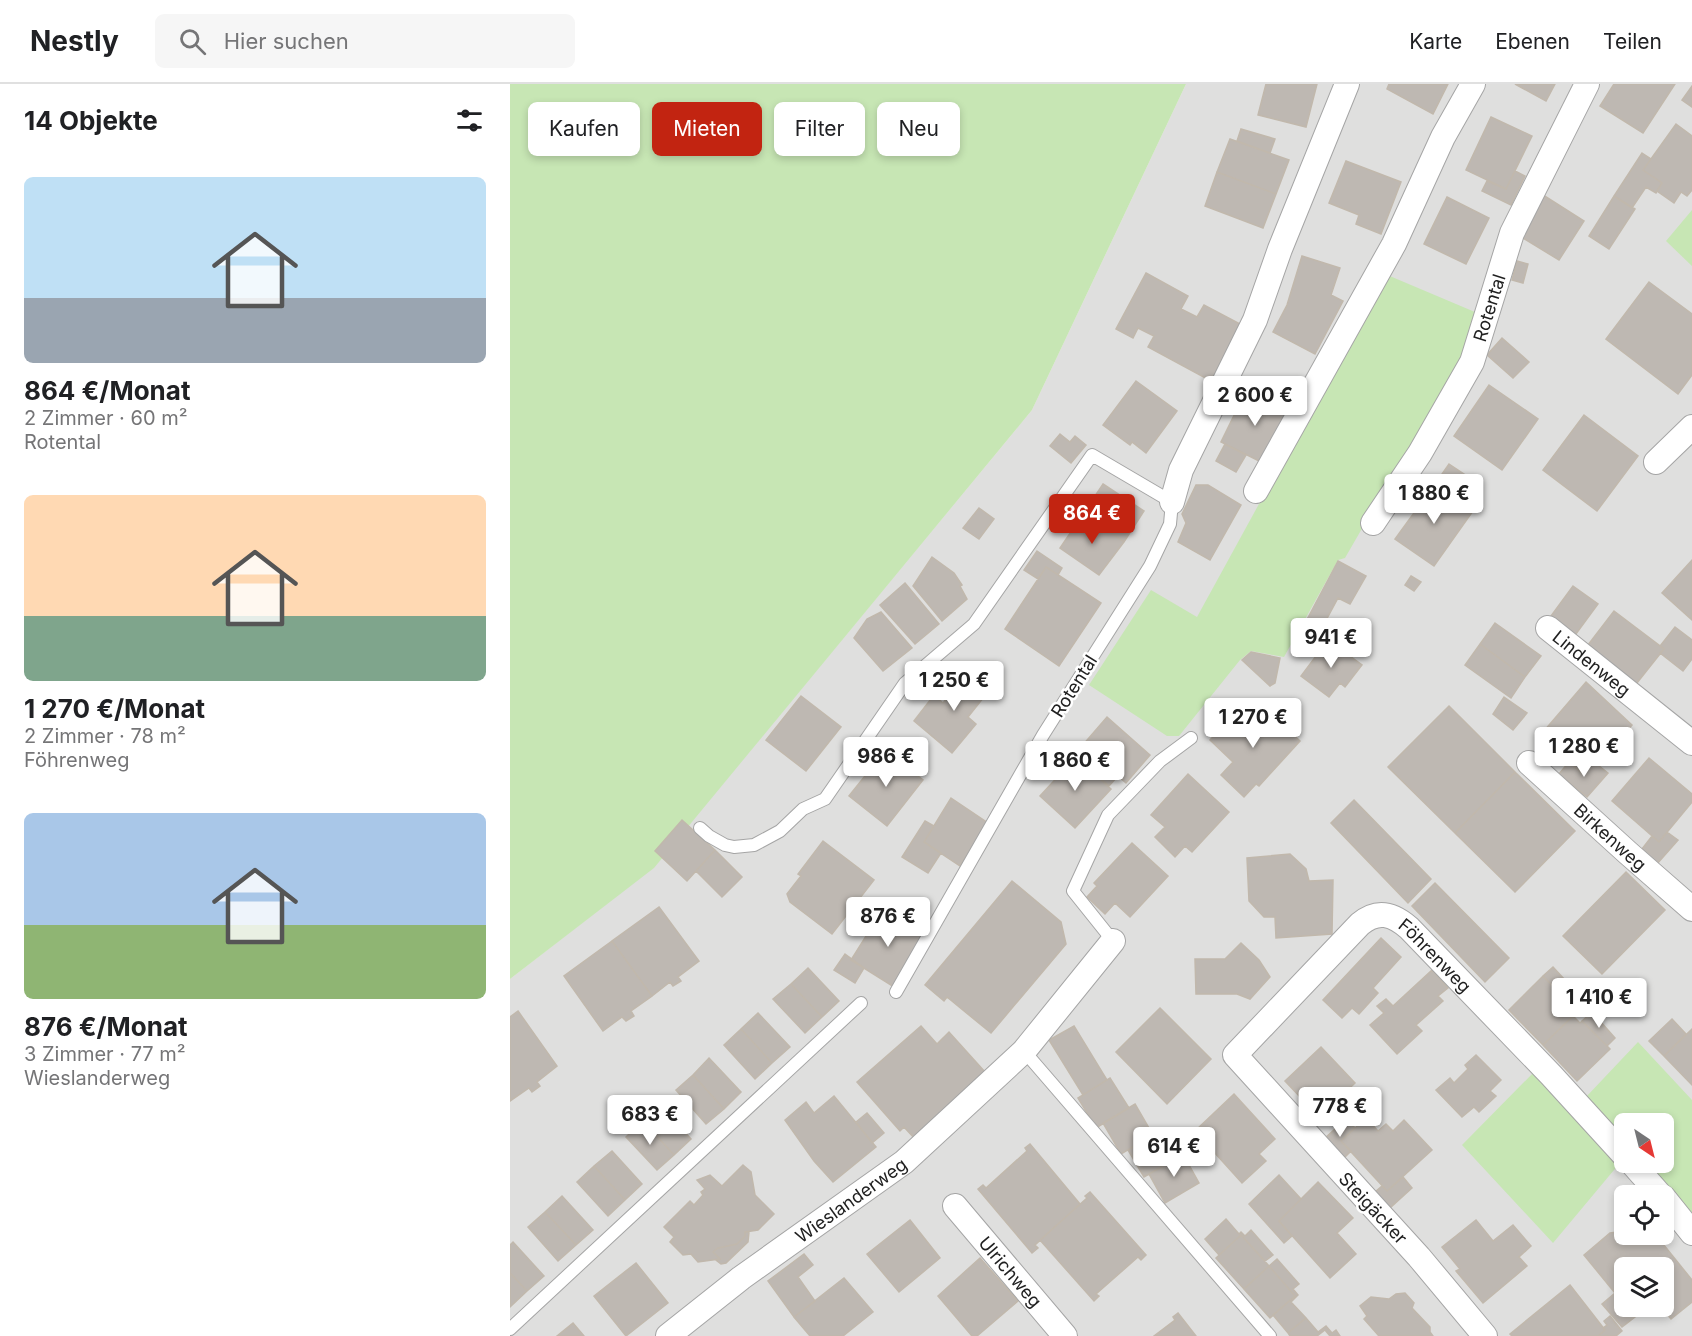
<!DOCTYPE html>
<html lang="de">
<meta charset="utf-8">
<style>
:root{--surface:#fff;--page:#f6f6f6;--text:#202124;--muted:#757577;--line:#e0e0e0;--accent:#c22411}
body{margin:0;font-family:Inter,sans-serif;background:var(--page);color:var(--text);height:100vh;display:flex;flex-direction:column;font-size:22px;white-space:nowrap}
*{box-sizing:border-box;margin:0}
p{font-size:20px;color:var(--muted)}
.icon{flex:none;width:33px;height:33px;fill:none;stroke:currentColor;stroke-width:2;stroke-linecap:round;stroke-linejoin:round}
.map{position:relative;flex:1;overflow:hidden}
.sheet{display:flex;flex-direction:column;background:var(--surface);width:510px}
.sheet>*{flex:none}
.banner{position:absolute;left:18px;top:18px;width:570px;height:54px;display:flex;gap:12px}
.needle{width:39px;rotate:145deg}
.controls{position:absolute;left:1104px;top:1029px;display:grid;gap:12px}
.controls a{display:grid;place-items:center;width:60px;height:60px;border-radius:9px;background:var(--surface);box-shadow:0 3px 9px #0003;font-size:30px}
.price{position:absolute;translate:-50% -51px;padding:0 14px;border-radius:6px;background:#fff;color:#222;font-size:20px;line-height:39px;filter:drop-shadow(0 2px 3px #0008)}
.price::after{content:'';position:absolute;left:50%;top:36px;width:18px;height:14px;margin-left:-9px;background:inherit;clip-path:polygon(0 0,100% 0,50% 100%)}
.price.active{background:var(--accent);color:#fff}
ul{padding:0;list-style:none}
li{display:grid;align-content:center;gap:12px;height:318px;padding:0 24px}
li span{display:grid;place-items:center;height:186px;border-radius:9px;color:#555}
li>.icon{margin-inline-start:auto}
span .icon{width:108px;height:108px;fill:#fffc;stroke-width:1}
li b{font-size:26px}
h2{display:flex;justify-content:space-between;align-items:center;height:72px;padding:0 24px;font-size:26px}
.pill{padding:0 21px;border-radius:9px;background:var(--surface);box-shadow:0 3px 9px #0003;font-size:21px;line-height:54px}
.pill.active{background:var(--accent);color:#fff}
header{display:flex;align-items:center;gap:36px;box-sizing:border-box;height:84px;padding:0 30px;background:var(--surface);border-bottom:2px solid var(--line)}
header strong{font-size:28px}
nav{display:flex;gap:33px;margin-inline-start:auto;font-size:21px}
.search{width:420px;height:54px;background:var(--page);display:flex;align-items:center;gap:15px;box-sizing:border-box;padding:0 21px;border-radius:9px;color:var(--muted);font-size:22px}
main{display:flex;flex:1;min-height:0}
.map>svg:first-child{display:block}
.residential{fill:#dfdfde;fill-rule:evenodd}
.grass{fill:#c7e6b4}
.building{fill:#beb8b2;stroke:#c1b8ac;stroke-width:1.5}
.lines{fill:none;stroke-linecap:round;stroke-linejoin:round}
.service-casing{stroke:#a5a5a5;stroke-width:14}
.minor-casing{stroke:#a5a5a5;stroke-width:26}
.service{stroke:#fff;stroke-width:12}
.minor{stroke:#fff;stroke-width:24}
.labels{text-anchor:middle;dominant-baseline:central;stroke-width:5;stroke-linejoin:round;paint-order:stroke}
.street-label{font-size:18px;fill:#212121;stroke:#fff}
</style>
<header>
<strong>Nestly</strong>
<div class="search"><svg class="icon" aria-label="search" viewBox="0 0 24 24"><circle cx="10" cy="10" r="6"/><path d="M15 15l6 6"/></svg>Hier suchen</div>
<nav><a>Karte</a><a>Ebenen</a><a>Teilen</a></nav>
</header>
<main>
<section class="sheet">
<h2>14 Objekte<svg class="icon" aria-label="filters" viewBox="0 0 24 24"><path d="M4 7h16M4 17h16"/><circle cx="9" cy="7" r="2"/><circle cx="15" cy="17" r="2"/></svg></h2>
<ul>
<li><span style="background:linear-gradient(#bfe0f5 65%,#9aa5b1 0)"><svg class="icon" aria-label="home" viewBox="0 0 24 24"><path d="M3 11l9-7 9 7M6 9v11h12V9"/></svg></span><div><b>864 €/Monat</b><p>2 Zimmer · 60 m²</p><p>Rotental</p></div></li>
<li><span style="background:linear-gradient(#ffd9b3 65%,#7fa58c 0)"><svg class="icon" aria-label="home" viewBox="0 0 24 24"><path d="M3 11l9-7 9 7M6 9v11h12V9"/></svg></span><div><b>1 270 €/Monat</b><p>2 Zimmer · 78 m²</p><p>Föhrenweg</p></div></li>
<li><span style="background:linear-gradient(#a9c7e8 60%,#8fb573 0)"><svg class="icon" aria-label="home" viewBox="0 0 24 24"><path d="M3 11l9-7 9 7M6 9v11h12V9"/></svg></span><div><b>876 €/Monat</b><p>3 Zimmer · 77 m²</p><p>Wieslanderweg</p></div></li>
</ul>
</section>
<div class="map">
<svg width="1182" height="1252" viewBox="0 0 1182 1252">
<rect width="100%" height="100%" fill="#f1efe9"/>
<path class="residential" d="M676,0H1182V1252H0V895L144,783L522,326ZM1114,1040H1154V1078H1114ZM1114,1112H1154V1150H1114ZM1114,1184H1154V1222H1114Z"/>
<path class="grass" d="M0,0H676L522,326L144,784L0,895Z
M1182,126V182L1156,157Z
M875,190L972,231L957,269L908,356L902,358L835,474L828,476L774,573L741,567L730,576L669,652H657L579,601L641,506L687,533Z
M1128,958L1182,1016V1134L1135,1079L1154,1078V1040H1114V1055L1076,1013Z
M1025,987L1109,1080L1043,1159L952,1061Z"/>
<path class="building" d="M756,0H807L796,43L748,31Z
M879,0H938L923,30L877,5Z
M1005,0H1045L1036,17Z
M1104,0H1165L1133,49L1090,22Z
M1182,2V23L1172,16Z
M981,33L1022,52L996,105L956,86Z
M1166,40L1182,52V106L1177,112L1171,108L1164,119L1147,107L1152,99L1133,86Z
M731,45L765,55L760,69L727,57Z
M720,55L779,76L766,110L707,88Z
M1132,69L1141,75L1133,86L1152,99L1146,109L1136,103L1122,124L1104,112Z
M836,77L891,98L871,150L846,140L849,131L819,119Z
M1005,87L1015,92L1001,121L972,107L977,97L996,105Z
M707,88L766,110L753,144L695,122Z
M1033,111L1074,137L1049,176L1008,151Z
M1104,112L1125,125L1099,165L1079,152Z
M937,113L979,134L956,180L914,160Z
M792,172L830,184L821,211L833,217L805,270L763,248L777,221Z
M1007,177L1018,180L1013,199L1002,196Z
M636,189L678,212L671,225L687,233L694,221L732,241L701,297L638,263L644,252L628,244L623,254L606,245Z
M1139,198L1182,230V291L1168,310L1096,255Z
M992,254L1019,278L1003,294L977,271Z
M626,297L667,327L636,369L622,358L620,361L593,341Z
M979,301L1028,335L992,386L944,352Z
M736,307L779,329L753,379L711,358Z
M1074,331L1128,372L1087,427L1033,386Z
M550,350L560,358L565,352L576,361L561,379L540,362Z
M715,360L736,371L726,388L706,377Z
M939,380L972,402L963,414L955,409L949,417L925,400Z
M593,400L634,427L614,458L573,430Z
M925,400L963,427L924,482L885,455Z
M686,401H698L731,421L700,476L668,458L676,439L672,430Z
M469,424L484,435L469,455L453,444Z
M573,430L614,458L589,491L550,464Z
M527,467L552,484L548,491L536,483L528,495L514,486Z
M422,473L444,489L452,501L450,502L457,515L432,537L403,502Z
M1182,476V536L1152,509Z
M828,477L856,492L840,520L828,514L806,555L791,547Z
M536,483L591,519L549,582L495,545Z
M901,492L911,498L904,507L895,501Z
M395,499L429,540L405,560L370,521Z
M1063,502L1088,520L1063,554L1038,536Z
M1104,527L1154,565L1123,604L1074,566Z
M371,528L402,564L373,587L344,554L357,535Z
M985,539L1031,572L1015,593L970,560Z
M1165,543L1182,556V575L1173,587L1150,569L1154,565L1150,562Z
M818,556L852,581L835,603L830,599L819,613L791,592Z
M970,560L1015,593L1001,614L955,581Z
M741,568L770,574L765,599L760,602L732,576Z
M460,586L482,603L458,633L466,640L442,669L404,637L424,611L433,619Z
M1076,598L1122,641L1090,677L1087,675L1073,690L1028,654Z
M291,612L331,643L296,687L256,656Z
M994,613L1017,629L1003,646L983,630Z
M939,622L1005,688L945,749L878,683Z
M731,624L750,641L761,629L790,657L749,702L746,700L734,713L711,691L723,678L700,656Z
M597,633L640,671L616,699L608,692L599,702L579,684L587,675L572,662Z
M375,667L413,696L377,742L339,712Z
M566,673L601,705L565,744L530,712Z
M1139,674L1182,710V718L1149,758L1102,717Z
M1059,678L1073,690L1084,678L1098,689L1077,713L1049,690Z
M1005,688L1065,747L1005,808L945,749Z
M678,690L719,728L682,768L675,762L665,773L645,753L655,743L641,731Z
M441,714L478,739L450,782L414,758Z
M844,716L921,795L898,819L821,739Z
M172,736L205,766L177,797L145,767Z
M415,737L424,742L414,758L431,769L418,789L392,773Z
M1157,748L1168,756L1147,780L1132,765L1142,752L1149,758Z
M313,757L364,796L322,850L280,818L277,810L291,792L288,790Z
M622,759L658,792L620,833L605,819L595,830L577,813L587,802L584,799Z
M205,766L232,793L212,813L186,787Z
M780,770L796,785L799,797L823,796L822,850L766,854L765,833H754L739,817L737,774Z
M1116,788L1155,826L1092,890L1053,852Z
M502,797L551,838L556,860L481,949L437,913L434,917L415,901Z
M925,799L999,874L975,898L902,822Z
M149,823L189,877L168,893L171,897L163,902L160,898L142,912L102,857Z
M373,825L415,852L384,903L341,876Z
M871,854L891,873L863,904L868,909L849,930L842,924L832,934L813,916Z
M102,857L142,912L121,927L124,932L116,937L112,933L93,947L54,892Z
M731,859L749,876L760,893L740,915L727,910H686L685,875H715Z
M335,870L354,884L345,899L324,886Z
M1043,883L1067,909L1058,917L1033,892Z
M298,884L329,917L312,933L281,900Z
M922,886L938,904L928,912L933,917L906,941L912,947L887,970L860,941L874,929L867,922L876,915L883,922Z
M1033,892L1060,920L1055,924L1063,932L1033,961L999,926Z
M281,900L312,933L295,949L263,915Z
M650,924L701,975L657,1020L606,968Z
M8,927L47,982L27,998L30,1002L22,1008L19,1004L0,1017V933Z
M1082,928L1105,954L1097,962L1072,937Z
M248,929L280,963L262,979L231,945Z
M1063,932L1070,939L1072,937L1100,965L1067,997L1033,961Z
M1162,935L1176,950L1154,972L1139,957Z
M411,942L427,960L439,948L475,988L405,1055L394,1043L390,1047L347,998Z
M564,942L597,996L573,1011L539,956Z
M231,945L262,979L245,995L214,961Z
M1182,945V1001L1154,972Z
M811,963L845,999L809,1033L775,997Z
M966,971L991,996L980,1007L986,1012L969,1028L964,1023L952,1033L926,1006L940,994L944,999L958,985L955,981Z
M199,974L231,1008L214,1025L183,991Z
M183,991L214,1025L196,1040L166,1006Z
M600,994L619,1024L586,1044L568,1014Z
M840,1003L853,1017L828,1040L816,1026Z
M724,1010L765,1055L749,1070L756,1077L732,1099L685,1047Z
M324,1012L366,1063L323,1098L304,1077L275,1036L296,1018L304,1029Z
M625,1020L643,1051L611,1070L593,1039Z
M150,1021L181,1055L164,1071L133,1037Z
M357,1029L374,1049L362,1059L346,1038Z
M856,1034L868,1047L876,1040L883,1047L894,1036L922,1066L877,1107L831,1057Z
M836,1035L845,1044L831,1057L841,1067L833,1075L814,1055Z
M133,1037L164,1071L147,1086L116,1053Z
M650,1047L666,1075L634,1093L618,1066Z
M520,1060L570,1120L525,1161L528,1164L522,1169L468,1105L473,1101L476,1104L517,1067L515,1064Z
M102,1067L132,1100L115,1116L84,1082Z
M673,1070L689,1099L655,1119L639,1090Z
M233,1081L241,1088L245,1111L264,1130L248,1146L235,1148V1152L227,1160L208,1164L203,1168L210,1175L188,1178L181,1170L173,1171L160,1158L164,1153L154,1143L180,1117L184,1121L193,1111L191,1108L195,1105L187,1096L200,1091L212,1102Z
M84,1082L115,1116L98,1132L67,1098Z
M769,1091L791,1115L769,1137L782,1152L774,1159L739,1120Z
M893,1093L902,1104L880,1124L865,1108L872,1102L877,1107Z
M808,1098L843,1134L827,1149L846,1170L820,1194L769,1137Z
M580,1108L636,1171L631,1176L628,1173L586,1210L589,1212L584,1217L530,1156L577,1114L575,1112Z
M52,1112L83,1146L66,1161L35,1128Z
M35,1128L66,1161L48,1177L18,1143Z
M716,1135L729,1150L731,1148L735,1152L741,1146L763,1171L755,1177L731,1151L709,1171L695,1155Z
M400,1136L430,1174L389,1208L357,1170Z
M966,1136L983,1157L1003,1141L1021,1162L1009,1173L1017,1182L973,1219L946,1187L950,1185L932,1163Z
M1114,1147V1150H1145L1182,1196V1218L1161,1235L1150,1222H1154V1184H1114V1222H1132L1126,1227L1129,1230L1112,1243L1092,1220L1105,1209L1074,1171L1100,1149Z
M235,1148H239L238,1158L216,1179L211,1180L206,1176L210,1175L203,1168L208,1164L227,1160L235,1152Z
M731,1151L759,1182L734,1205L706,1174Z
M3,1158L34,1192L17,1207L0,1189V1161Z
M294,1170L303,1181L288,1193L305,1217L284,1233L258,1197Z
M470,1174L508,1217L467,1252H462L428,1212Z
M767,1175L789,1200L783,1205L788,1211L781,1218L796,1234L778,1249L763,1231L785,1212L759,1182Z
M126,1179L158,1219L116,1252L84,1212Z
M759,1182L785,1212L760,1234L734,1205Z
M0,1189L17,1207L0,1223Z
M334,1194L363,1228L333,1252H300L284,1233Z
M1060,1201L1095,1246L1088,1252H1002L1000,1250Z
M895,1209L904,1219L902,1224L920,1243V1248L923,1252H869L854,1235L857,1232L850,1222L861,1213L879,1215L886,1210Z
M668,1229L686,1252H644L665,1236L663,1233Z
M1100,1232L1112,1247L1106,1252H1088L1095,1246L1093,1244L1097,1241L1094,1237Z
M796,1234L808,1248L816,1242L822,1249L826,1246L830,1252H820L815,1246L807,1252H780L778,1249Z
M63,1239L74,1252H47Z"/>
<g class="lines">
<g class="service-casing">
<path id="service" d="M190,744L199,752L215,761L224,763L244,761L270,747L293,725L315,715L395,599L464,540L582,371L662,418L660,440L640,482L533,651L386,908
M603,857L563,807L598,731L650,677L681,654
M514,967L760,1252
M0,1245L351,919"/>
</g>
<g class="minor-casing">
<g id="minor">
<path d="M1146,378L1182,343"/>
<path d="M746,407L884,160L933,53L963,0"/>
<path d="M662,418L671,386L745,236L770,165L837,0"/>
<path id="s1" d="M863,439L910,369L962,278L1002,149L1077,0"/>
<path id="s2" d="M1038,544L1182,659"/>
<path id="s3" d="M1019,679L1118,769L1182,825"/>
<path d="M1121,1078L1151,1112"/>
<path d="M1154,1114L1182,1149"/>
<path id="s4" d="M445,1122L555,1252"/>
<path id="s5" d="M158,1252L231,1194L394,1078L514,967L603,857"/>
<path id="s6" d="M975,1252L909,1173L725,971L850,840C868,825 883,830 899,844L1041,991L1114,1071"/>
</g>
</g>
<use href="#service" class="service"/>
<use href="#minor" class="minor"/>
</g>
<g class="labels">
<g class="street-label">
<text stroke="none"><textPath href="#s1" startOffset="246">Rotental</textPath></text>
<text stroke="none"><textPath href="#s2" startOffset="56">Lindenweg</textPath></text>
<text transform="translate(564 602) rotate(-58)">Rotental</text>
<text stroke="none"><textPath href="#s3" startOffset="110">Birkenweg</textPath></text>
<text stroke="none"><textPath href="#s6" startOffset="650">Föhrenweg</textPath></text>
<text stroke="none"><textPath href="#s5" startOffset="228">Wieslanderweg</textPath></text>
<text transform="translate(863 1124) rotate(47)">Steigäcker</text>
<text stroke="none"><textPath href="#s4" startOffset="86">Ulrichweg</textPath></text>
</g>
</g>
</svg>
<div class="controls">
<a><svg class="needle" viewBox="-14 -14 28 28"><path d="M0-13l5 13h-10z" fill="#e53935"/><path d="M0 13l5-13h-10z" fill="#757577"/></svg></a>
<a><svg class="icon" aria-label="locate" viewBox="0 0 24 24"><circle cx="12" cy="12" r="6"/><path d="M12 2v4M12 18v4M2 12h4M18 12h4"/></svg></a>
<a><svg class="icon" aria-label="layers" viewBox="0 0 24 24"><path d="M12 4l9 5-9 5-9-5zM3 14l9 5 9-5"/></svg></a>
</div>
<b class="price" style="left:745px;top:343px">2 600 €</b>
<b class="price" style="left:924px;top:441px">1 880 €</b>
<b class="price active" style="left:582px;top:461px">864 €</b>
<b class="price" style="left:821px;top:585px">941 €</b>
<b class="price" style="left:444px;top:628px">1 250 €</b>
<b class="price" style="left:743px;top:665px">1 270 €</b>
<b class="price" style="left:1074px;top:694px">1 280 €</b>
<b class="price" style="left:376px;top:704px">986 €</b>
<b class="price" style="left:565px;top:708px">1 860 €</b>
<b class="price" style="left:378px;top:864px">876 €</b>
<b class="price" style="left:1089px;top:945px">1 410 €</b>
<b class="price" style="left:830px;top:1054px">778 €</b>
<b class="price" style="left:140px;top:1062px">683 €</b>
<b class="price" style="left:664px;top:1094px">614 €</b>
<div class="banner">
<a class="pill">Kaufen</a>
<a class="pill active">Mieten</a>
<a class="pill">Filter</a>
<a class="pill">Neu</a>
</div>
</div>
</main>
